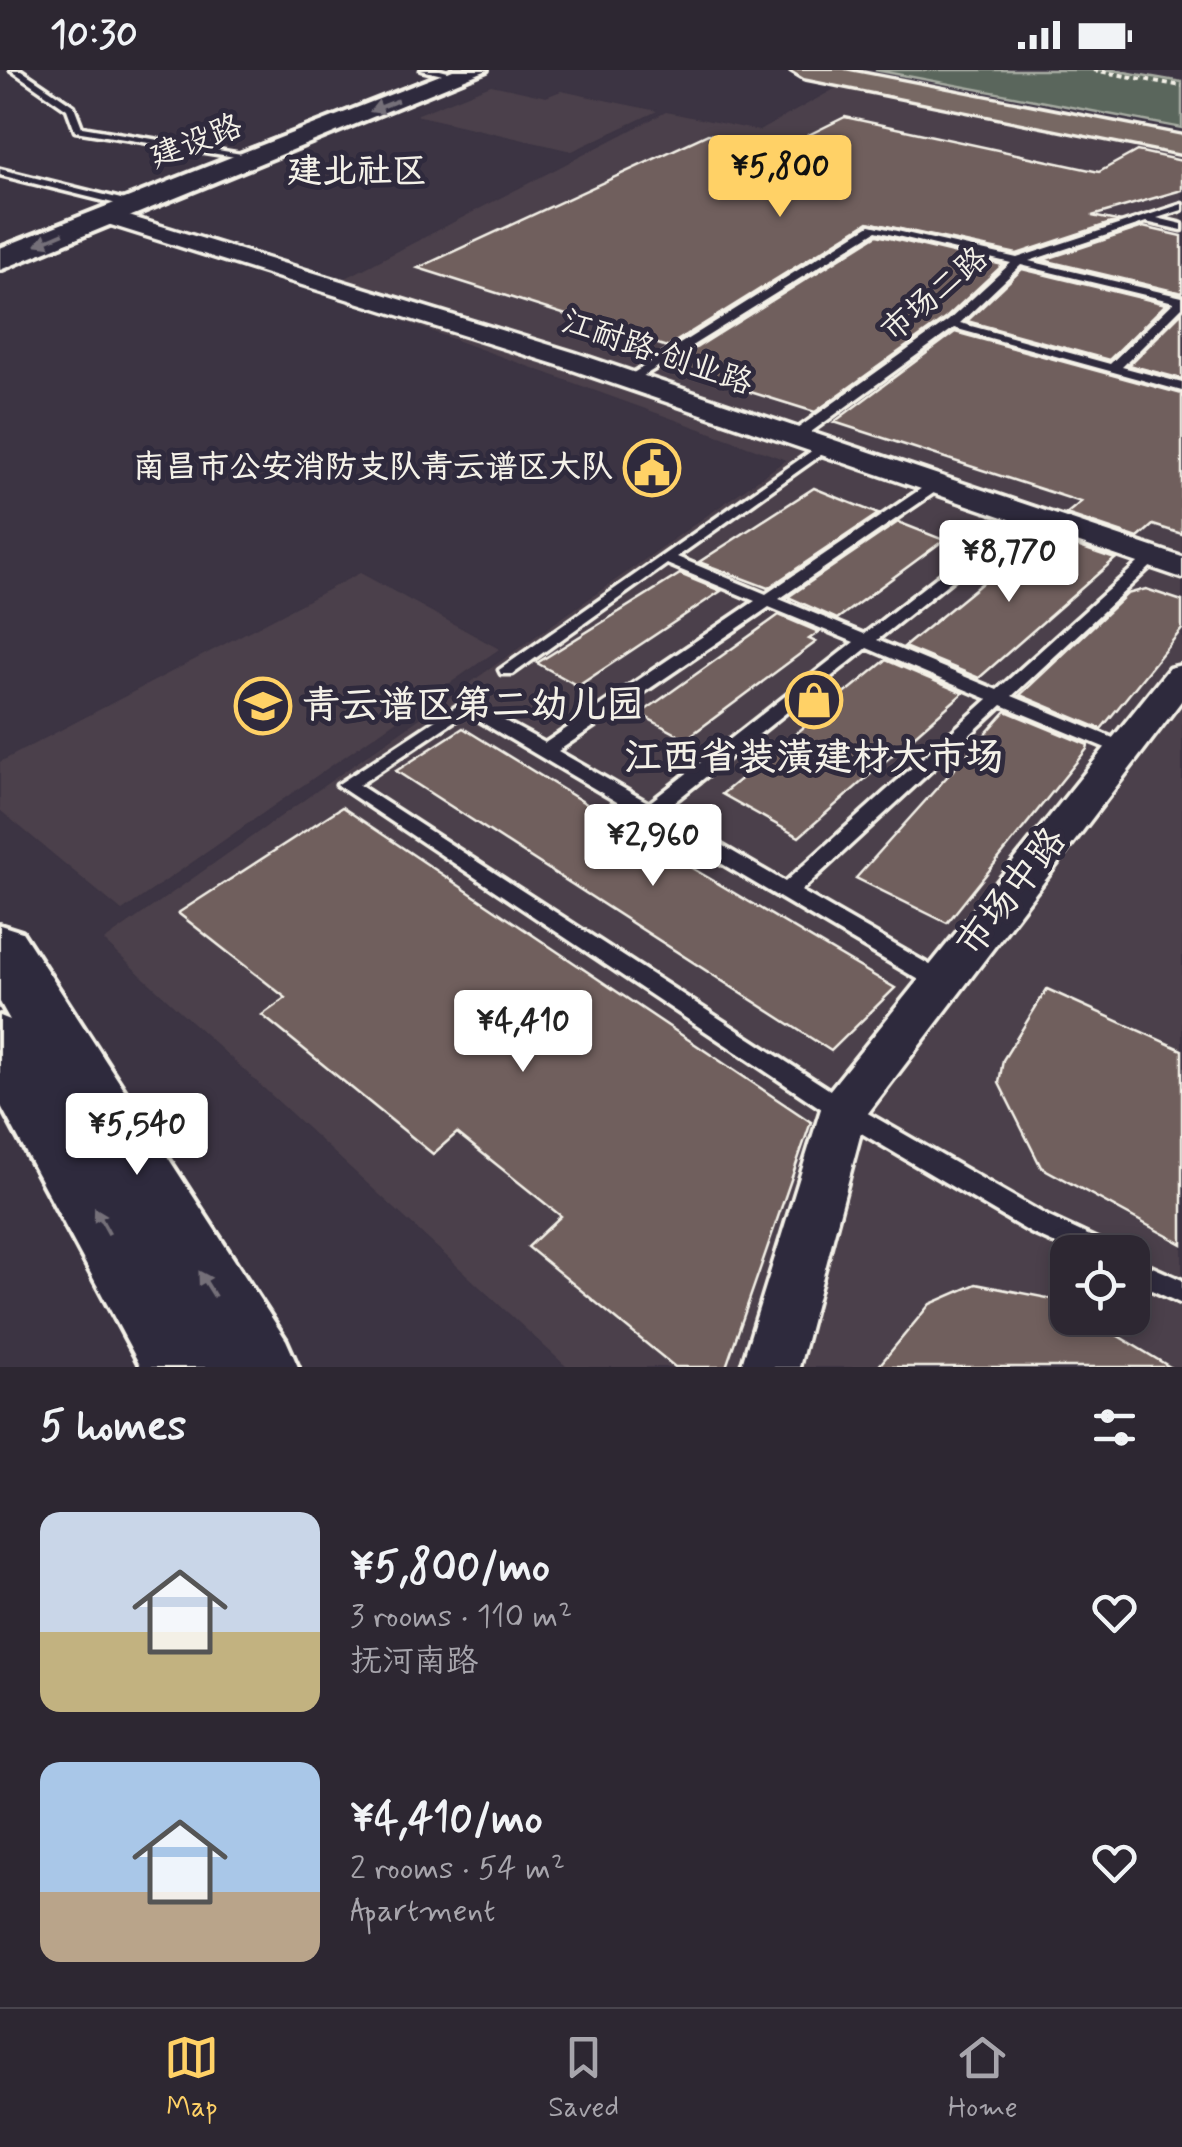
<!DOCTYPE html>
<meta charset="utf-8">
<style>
:root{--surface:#2d2732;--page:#352f3a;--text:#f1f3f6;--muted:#a7a5ac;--line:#48444d;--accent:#ffd166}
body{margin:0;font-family:Mynerve,"LXGW WenKai TC",sans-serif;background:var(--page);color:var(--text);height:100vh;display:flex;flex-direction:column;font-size:38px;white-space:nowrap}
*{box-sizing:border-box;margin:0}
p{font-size:32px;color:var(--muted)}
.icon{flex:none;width:55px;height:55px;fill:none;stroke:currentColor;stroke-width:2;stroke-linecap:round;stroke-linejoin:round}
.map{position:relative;height:1297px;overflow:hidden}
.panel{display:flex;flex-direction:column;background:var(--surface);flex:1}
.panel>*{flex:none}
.fabs{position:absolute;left:1050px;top:1165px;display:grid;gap:20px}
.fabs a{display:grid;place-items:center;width:100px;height:100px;border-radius:20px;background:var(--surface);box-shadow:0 5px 15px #0003,0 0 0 2px var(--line);font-size:50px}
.price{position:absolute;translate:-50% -85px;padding:0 22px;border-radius:10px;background:#fff;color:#222;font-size:32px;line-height:65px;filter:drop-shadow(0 2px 5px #0008)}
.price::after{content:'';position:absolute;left:50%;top:60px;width:30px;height:22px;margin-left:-15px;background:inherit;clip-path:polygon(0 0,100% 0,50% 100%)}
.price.active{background:var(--accent);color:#111}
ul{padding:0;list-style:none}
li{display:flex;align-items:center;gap:30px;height:250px;padding:0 40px}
li span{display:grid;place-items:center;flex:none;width:280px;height:200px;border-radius:20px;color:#555}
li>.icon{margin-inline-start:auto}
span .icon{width:120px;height:120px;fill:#fffc;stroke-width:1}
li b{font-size:42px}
h2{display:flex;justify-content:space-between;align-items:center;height:120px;padding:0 40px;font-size:42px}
.status{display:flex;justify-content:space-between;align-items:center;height:70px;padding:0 50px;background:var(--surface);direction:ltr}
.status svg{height:28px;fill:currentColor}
.tab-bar{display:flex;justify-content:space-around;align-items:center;height:140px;border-top:2px solid var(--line);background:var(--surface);font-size:28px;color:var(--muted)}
.tab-bar a{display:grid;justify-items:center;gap:5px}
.tab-bar .active{color:var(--accent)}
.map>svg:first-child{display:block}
.built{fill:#4c414b;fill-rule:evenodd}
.green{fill:#5a665c;stroke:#a7aca2;stroke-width:2.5}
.building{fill:#705e5d;stroke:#f4f1e8;stroke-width:2.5}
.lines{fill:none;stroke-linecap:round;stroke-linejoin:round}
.lane-casing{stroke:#f4f1e8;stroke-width:7}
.street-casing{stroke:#f4f1e8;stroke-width:7}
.secondary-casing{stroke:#f4f1e8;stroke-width:8}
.highway-casing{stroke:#f4f1e8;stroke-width:7}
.path{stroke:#f4f1e8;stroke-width:4;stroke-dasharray:5 4;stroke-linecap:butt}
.lane{fill:#2f2a3d;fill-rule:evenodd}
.street{fill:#2f2a3d;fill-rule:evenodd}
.secondary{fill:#2f2a3d;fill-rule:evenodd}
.highway{fill:#776864;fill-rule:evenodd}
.oneway{fill:#747079}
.labels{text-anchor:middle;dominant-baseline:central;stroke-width:10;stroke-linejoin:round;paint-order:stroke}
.far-street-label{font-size:32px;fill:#f4f1e8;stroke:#2f2a3d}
.far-poi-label{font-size:32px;font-weight:bold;fill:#f4f1e8;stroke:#2f2a3d;text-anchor:end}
.far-quarter-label{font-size:35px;font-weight:bold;fill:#f4f1e8;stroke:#2f2a3d}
.poi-label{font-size:38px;font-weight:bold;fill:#f4f1e8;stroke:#2f2a3d;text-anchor:start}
.street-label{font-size:38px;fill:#f4f1e8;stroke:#2f2a3d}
</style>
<div class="status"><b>10:30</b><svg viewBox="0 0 49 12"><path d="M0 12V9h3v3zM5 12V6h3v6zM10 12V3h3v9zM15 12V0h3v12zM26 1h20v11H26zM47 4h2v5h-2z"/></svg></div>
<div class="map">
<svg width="1182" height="1297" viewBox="0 0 1182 1297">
<rect width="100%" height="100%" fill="#3c3443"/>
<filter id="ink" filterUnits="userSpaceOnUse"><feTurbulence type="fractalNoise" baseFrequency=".01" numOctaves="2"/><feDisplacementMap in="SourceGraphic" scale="20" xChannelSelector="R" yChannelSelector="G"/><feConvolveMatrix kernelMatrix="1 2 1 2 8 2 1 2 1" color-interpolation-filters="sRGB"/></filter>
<g filter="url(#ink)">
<path class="built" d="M491,15L546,27L561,21L657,41L572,81L416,45Z
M840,16L1182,84V1297H567L104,871L786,390L321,221L666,42L759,61ZM1068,1182H1132V1248H1068Z
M360,503L499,579L122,841L0,740V692Z"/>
<path class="green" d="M875,0H1113L1182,12V58Z"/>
<path class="building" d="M845,47L1099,102L1137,81L1182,91V120L1092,146L1117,151L1017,184L868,152L667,277L418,198L708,64L778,80Z
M1143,157L1182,166V223L1043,190Z
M877,165L1003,195L946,248L815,342L667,296Z
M1022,199L1166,234L1109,290L967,251Z
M1182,242V309L1129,295Z
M955,262L1182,324V464L1153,455L1138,468L1066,444L1081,432L834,352Z
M814,418L878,444L768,518L699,492Z
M898,452L944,470L837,549L788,527Z
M1042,464L1115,489L979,608L904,577Z
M680,504L721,521L578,616L537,593Z
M1146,519L1182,531V559L1101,659L1020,625L1127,524Z
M779,545L819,562L809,569L816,572L686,669L640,644Z
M886,590L963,623L799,767L722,724Z
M1006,641L1088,675L1087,679L947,853L856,808Z
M463,658L663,781L895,918L831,981L396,701Z
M342,737L811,1052L726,1297H675L528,1177L561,1146L457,1063L433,1084L262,945L286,928L178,843Z
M1047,919L1182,980V1174L1041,1097L999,1013L1003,990Z
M976,1214L1068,1232V1248H1088L1170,1297H878L930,1234Z"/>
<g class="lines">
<g class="lane-casing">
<path id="lane" d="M11,0H21L74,36L82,57L259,87L254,90L75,61L67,39Z
M421,0H440L464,6L460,9Z
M0,99L137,133L138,135L133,138L0,105Z
M1182,134V140L1157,148L1182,154V160L1146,152L1029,191L1182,227V237L1122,297L1182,313V321L954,258L800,370H790V364L948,251L1011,193L876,161L632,313L622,310L870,155L1017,188ZM1021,195L1174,232L1110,294L960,253Z
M823,373L830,377L828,380L677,487L766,524L931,412H941V418L779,529L864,564L1020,442H1030V448L877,570L997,620L1147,485H1157L1160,488L1012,626L1130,675L1133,679L1130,683H1118L1002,635L801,821L949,906L952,912L949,918L941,920L933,918L466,643L359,715L850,1033L1049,1147L1107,1174L1110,1182H1074L1031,1163L834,1047L337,715L466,630L545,673L755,531L667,494L513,604H501L499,600ZM769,537L854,572L649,733L558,681ZM867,578L988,629L785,812L663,741Z
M1132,1188L1182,1210V1234L1132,1211Z"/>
</g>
<g class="street-casing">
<path id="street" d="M106,139L576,283L1182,487V508L558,295L98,151L95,146Z
M1182,595V630L865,1047L799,1297H741L825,1026L1169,598Z"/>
</g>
<g class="secondary-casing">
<path id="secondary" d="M453,0H487L0,200V178Z
M0,855L22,862L286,1270L298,1297H141L0,1034V946L10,950L0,932Z"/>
</g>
<g class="highway-casing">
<path id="highway" d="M791,0H844L1182,66V84L804,8Z"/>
</g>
<path class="path" d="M1093,0L1182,16"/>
<use href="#lane" class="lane"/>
<use href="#street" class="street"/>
<use href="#secondary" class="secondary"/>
<use href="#highway" class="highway"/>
</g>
<defs><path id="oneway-solid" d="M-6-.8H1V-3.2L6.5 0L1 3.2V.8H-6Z" transform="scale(2.5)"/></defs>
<g class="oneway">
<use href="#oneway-solid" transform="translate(384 36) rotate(158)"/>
<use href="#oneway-solid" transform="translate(50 169) rotate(157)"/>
<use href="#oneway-solid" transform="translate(102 1151) rotate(-119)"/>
<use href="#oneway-solid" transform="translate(207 1214) rotate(-122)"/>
</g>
</g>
<defs>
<g id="civic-ring" transform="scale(2.875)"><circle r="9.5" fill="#2f2a3d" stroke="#ffd166" stroke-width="1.5"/><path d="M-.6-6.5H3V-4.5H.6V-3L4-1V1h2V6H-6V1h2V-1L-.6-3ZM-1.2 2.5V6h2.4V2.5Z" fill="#ffd166"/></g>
<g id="shop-ring" transform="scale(2.875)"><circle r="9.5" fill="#2f2a3d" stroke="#ffd166" stroke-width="1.5"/><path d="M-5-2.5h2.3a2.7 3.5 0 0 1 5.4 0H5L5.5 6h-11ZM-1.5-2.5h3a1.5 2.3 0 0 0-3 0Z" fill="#ffd166"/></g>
<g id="school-ring" transform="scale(2.875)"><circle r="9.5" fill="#2f2a3d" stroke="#ffd166" stroke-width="1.5"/><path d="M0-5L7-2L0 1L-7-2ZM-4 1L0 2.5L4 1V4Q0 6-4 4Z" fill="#ffd166"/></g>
</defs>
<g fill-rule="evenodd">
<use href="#civic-ring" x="652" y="398"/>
<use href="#shop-ring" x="814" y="630"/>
<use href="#school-ring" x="263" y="636"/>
</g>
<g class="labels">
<g class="far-street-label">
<text transform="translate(196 72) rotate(-21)">建设路</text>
<text transform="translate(935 225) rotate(-40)">市场二路</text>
<text transform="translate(657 283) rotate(19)">江耐路·创业路</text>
</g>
<g class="far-poi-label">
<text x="613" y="398">南昌市公安消防支队青云谱区大队</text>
</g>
<g class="far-quarter-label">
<text x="357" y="102">建北社区</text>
</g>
<g class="poi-label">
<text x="302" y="636">青云谱区第二幼儿园</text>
<text x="814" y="688" text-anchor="middle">江西省装潢建材大市场</text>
</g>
<g class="street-label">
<text transform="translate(1012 823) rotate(-52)">市场中路</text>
</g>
</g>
</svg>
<div class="fabs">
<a><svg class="icon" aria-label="locate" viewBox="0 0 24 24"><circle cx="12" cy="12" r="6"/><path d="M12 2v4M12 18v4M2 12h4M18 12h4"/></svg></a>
</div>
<b class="price active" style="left:780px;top:150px">¥5,800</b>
<b class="price" style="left:1009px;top:535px">¥8,770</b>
<b class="price" style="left:653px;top:819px">¥2,960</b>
<b class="price" style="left:523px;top:1005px">¥4,410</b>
<b class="price" style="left:137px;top:1108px">¥5,540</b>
</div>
<section class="panel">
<h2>5 homes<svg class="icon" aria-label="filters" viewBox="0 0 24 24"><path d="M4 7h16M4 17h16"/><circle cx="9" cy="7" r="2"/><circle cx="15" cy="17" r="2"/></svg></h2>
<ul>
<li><span style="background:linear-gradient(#c9d6e8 60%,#c2b280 0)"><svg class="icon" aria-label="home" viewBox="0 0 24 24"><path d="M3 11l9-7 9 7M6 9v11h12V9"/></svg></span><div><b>¥5,800/mo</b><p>3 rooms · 110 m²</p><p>抚河南路</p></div><svg class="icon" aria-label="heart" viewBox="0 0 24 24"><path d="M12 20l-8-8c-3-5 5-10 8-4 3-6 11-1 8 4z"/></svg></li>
<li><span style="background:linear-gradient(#a9c7e8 65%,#b9a48a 0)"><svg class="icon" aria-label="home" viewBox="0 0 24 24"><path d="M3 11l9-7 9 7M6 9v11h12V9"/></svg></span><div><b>¥4,410/mo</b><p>2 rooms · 54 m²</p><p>Apartment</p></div><svg class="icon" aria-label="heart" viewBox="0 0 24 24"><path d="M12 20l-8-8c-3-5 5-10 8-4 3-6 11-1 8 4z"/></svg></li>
</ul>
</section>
<nav class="tab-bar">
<a class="active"><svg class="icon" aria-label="map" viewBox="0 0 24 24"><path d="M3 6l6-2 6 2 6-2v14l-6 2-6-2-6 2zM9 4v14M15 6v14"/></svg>Map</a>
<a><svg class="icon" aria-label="saved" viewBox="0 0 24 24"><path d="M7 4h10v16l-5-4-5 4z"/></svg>Saved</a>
<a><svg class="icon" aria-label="home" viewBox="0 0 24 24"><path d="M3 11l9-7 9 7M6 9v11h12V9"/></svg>Home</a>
</nav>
